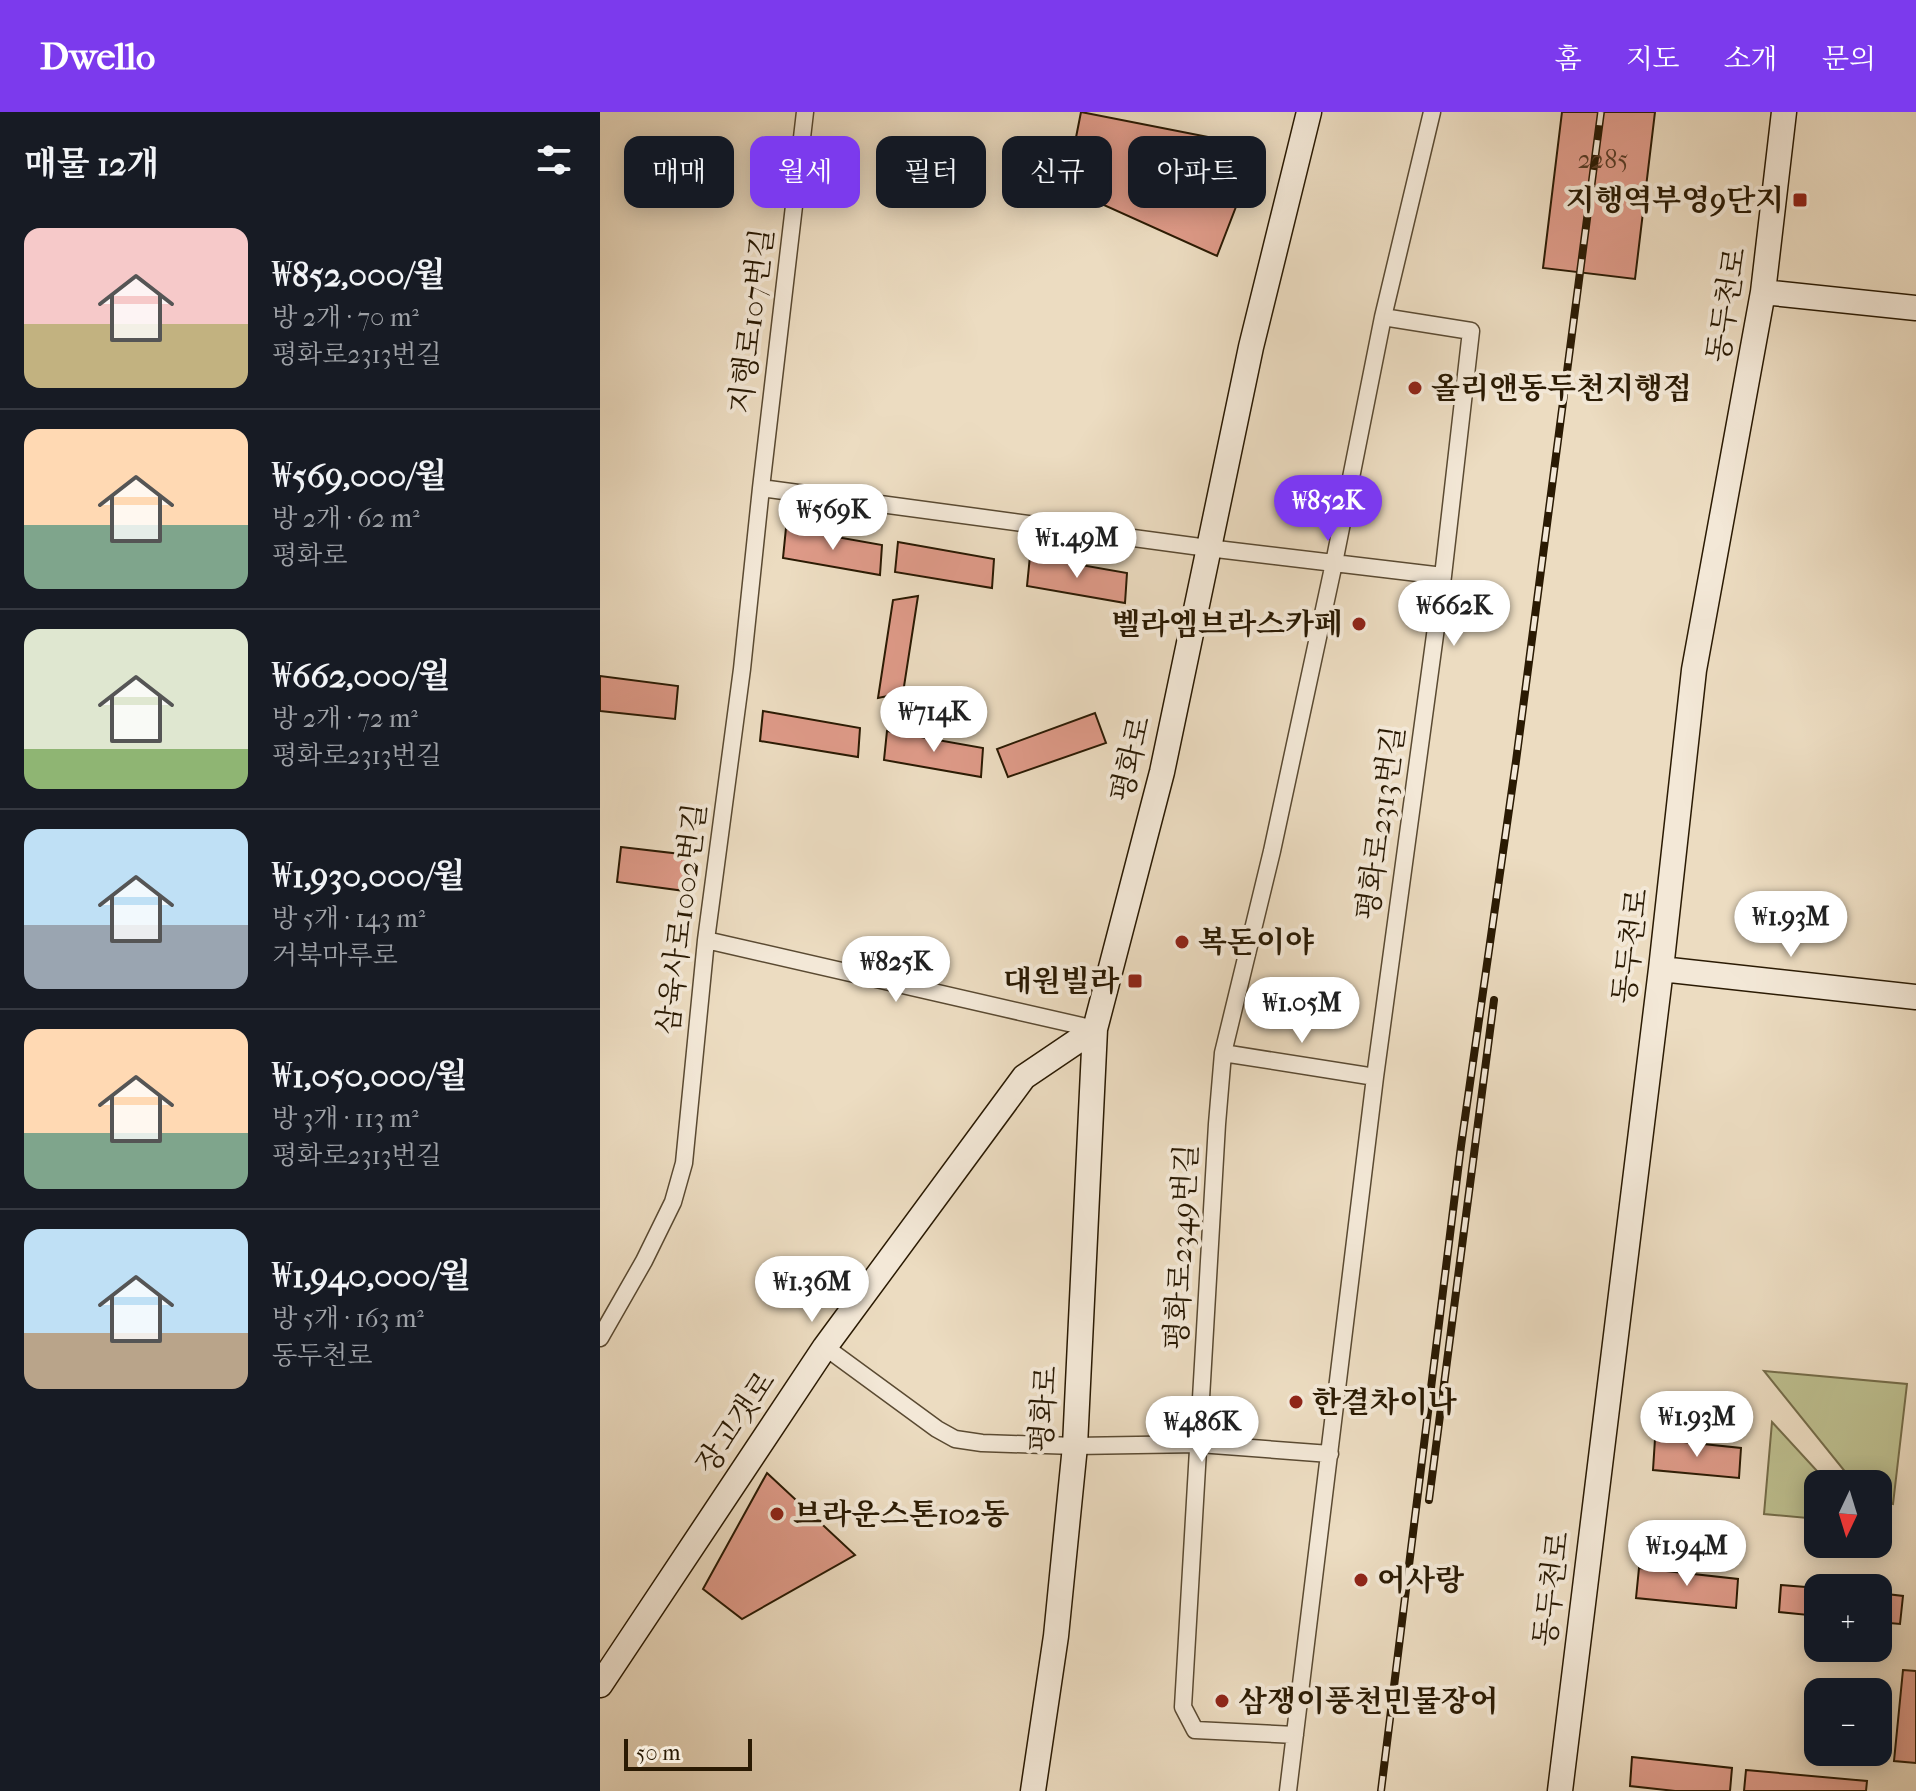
<!DOCTYPE html>
<html lang="ko">
<meta charset="utf-8">
<style>
:root{--surface:#171b24;--page:#242831;--text:#f1f3f6;--muted:#9ea1a6;--line:#363941;--accent:#7c3aed}
body{margin:0;font-family:"IM FELL French Canon","Noto Serif KR",serif;background:var(--page);color:var(--text);height:100vh;display:flex;flex-direction:column;font-size:30px;white-space:nowrap}
*{box-sizing:border-box;margin:0}
p{font-size:26px;color:var(--muted)}
.icon{flex:none;width:44px;height:44px;fill:none;stroke:currentColor;stroke-width:2;stroke-linecap:round;stroke-linejoin:round}
.map{position:relative;flex:1;overflow:hidden}
.panel{display:flex;flex-direction:column;background:var(--surface);width:600px}
.panel>*{flex:none}
.hud{position:absolute;left:24px;top:24px;width:760px;height:72px;display:flex;gap:16px}
.needle{width:52px;rotate:184deg}
.fabs{position:absolute;left:1204px;top:1358px;display:grid;gap:16px}
.fabs a{display:grid;place-items:center;width:88px;height:88px;border-radius:16px;background:var(--surface);box-shadow:0 4px 20px #0003;font-size:40px}
.scale{position:absolute;left:24px;bottom:20px;width:128px;box-sizing:border-box;padding-left:8px;border:4px solid #2a1a03;border-top:0;font-size:22px;line-height:28px;white-space:nowrap;color:#2a1a03;-webkit-text-stroke:6px #f3e8d7;paint-order:stroke}
.price{position:absolute;translate:-50% -68px;padding:0 18px;border-radius:28px;background:#fff;color:#222;font-size:26px;line-height:52px;filter:drop-shadow(0 2px 4px #0008)}
.price::after{content:'';position:absolute;left:50%;top:48px;width:24px;height:18px;margin-left:-12px;background:inherit;clip-path:polygon(0 0,100% 0,50% 100%)}
.price.selected{background:var(--accent);color:#fff}
ul{padding:0;list-style:none}
li{display:flex;align-items:center;gap:24px;height:200px;padding:0 24px}
li+li{border-top:2px solid var(--line)}
li span{display:grid;place-items:center;flex:none;width:224px;height:160px;border-radius:16px;color:#555}
li>.icon{margin-inline-start:auto}
span .icon{width:96px;height:96px;fill:#fffc;stroke-width:1}
li b{font-size:34px}
h2{display:flex;justify-content:space-between;align-items:center;height:96px;padding:0 24px;font-size:34px}
.tag{padding:0 28px;border-radius:16px;background:var(--surface);box-shadow:0 4px 20px #0003;font-size:28px;line-height:72px}
.tag.selected{background:var(--accent);color:#fff}
header{display:flex;align-items:center;gap:48px;box-sizing:border-box;height:112px;padding:0 40px;background:var(--accent);color:#fff}
header strong{font-size:38px}
nav{display:flex;gap:44px;margin-inline-start:auto;font-size:28px}
main{display:flex;flex:1;min-height:0}
.map>svg:first-child{display:block}
.green{fill:#bdbf8f;stroke:#746c49;stroke-width:2}
.building{fill:#de9a88;stroke:#2a1a03;stroke-width:2}
.lines{fill:none;stroke-linecap:round;stroke-linejoin:round}
.street-casing{stroke:#5a4a32;stroke-width:19}
.secondary-casing{stroke:#2a1a03;stroke-width:27}
.street{stroke:#f3e8d7;stroke-width:16}
.secondary{stroke:#f3e8d7;stroke-width:24}
.rail-casing{stroke:#2a1a03;stroke-width:8}
.rail{stroke:#f3e8d7;stroke-width:5;stroke-dasharray:15;stroke-linecap:butt}
.poi-dot{fill:#8f2418;stroke:#f3e8d7;stroke-width:3}
.labels{text-anchor:middle;dominant-baseline:central;stroke-width:8;stroke-linejoin:round;paint-order:stroke}
.number-label{font-size:26px;fill:#573a24}
.poi-label{font-size:30px;font-weight:bold;fill:#2a1a03;stroke:#f3e8d7;text-anchor:start}
.street-label{font-size:30px;fill:#2a1a03;stroke:#f3e8d7}
</style>
<header>
<strong>Dwello</strong>
<nav><a>홈</a><a>지도</a><a>소개</a><a>문의</a></nav>
</header>
<main>
<section class="panel">
<h2>매물 12개<svg class="icon" aria-label="filters" viewBox="0 0 24 24"><path d="M4 7h16M4 17h16"/><circle cx="9" cy="7" r="2"/><circle cx="15" cy="17" r="2"/></svg></h2>
<ul>
<li><span style="background:linear-gradient(#f6c9c9 60%,#c2b280 0)"><svg class="icon" aria-label="home" viewBox="0 0 24 24"><path d="M3 11l9-7 9 7M6 9v11h12V9"/></svg></span><div><b>₩852,000/월</b><p>방 2개 · 70 m²</p><p>평화로2313번길</p></div></li>
<li><span style="background:linear-gradient(#ffd9b3 60%,#7fa58c 0)"><svg class="icon" aria-label="home" viewBox="0 0 24 24"><path d="M3 11l9-7 9 7M6 9v11h12V9"/></svg></span><div><b>₩569,000/월</b><p>방 2개 · 62 m²</p><p>평화로</p></div></li>
<li><span style="background:linear-gradient(#dfe7d0 75%,#8fb573 0)"><svg class="icon" aria-label="home" viewBox="0 0 24 24"><path d="M3 11l9-7 9 7M6 9v11h12V9"/></svg></span><div><b>₩662,000/월</b><p>방 2개 · 72 m²</p><p>평화로2313번길</p></div></li>
<li><span style="background:linear-gradient(#bfe0f5 60%,#9aa5b1 0)"><svg class="icon" aria-label="home" viewBox="0 0 24 24"><path d="M3 11l9-7 9 7M6 9v11h12V9"/></svg></span><div><b>₩1,930,000/월</b><p>방 5개 · 143 m²</p><p>거북마루로</p></div></li>
<li><span style="background:linear-gradient(#ffd9b3 65%,#7fa58c 0)"><svg class="icon" aria-label="home" viewBox="0 0 24 24"><path d="M3 11l9-7 9 7M6 9v11h12V9"/></svg></span><div><b>₩1,050,000/월</b><p>방 3개 · 113 m²</p><p>평화로2313번길</p></div></li>
<li><span style="background:linear-gradient(#bfe0f5 65%,#b9a48a 0)"><svg class="icon" aria-label="home" viewBox="0 0 24 24"><path d="M3 11l9-7 9 7M6 9v11h12V9"/></svg></span><div><b>₩1,940,000/월</b><p>방 5개 · 163 m²</p><p>동두천로</p></div></li>
</ul>
</section>
<div class="map">
<svg width="1316" height="1679" viewBox="0 0 1316 1679">
<rect width="100%" height="100%" fill="#ecdcc1"/>
<filter id="stains"><feTurbulence type="fractalNoise" baseFrequency=".0025" numOctaves="4"/><feColorMatrix values="0 0 0 0 .2 0 0 0 0 .09 0 0 0 0 .02 0 0 0 .5 -.17"/></filter>
<radialGradient id="worn" r=".72"><stop offset=".6" stop-color="#630" stop-opacity="0"/><stop offset="1" stop-color="#630" stop-opacity=".3"/></radialGradient>
<path class="green" d="M1164,1259L1307,1272L1293,1392L1278,1389V1372H1255Z
M1172,1310L1229,1372H1218V1407L1164,1402Z"/>
<path class="building" d="M481,0L659,35L617,144L466,76Z
M962,0H1055L1035,167L943,156Z
M186,416L282,433L280,463L183,446Z
M298,430L394,447L392,476L295,460Z
M430,444L527,461L525,491L427,474Z
M318,484L303,581L278,586L293,488Z
M0,564L78,574L75,607L0,599Z
M163,599L260,616L258,645L160,629Z
M495,601L506,631L408,665L397,637Z
M287,619L383,636L381,665L284,648Z
M21,735L89,743L85,779L17,770Z
M1055,1327L1141,1336L1139,1366L1053,1358Z
M167,1361L255,1443L142,1507L103,1477Z
M1039,1456L1138,1467L1136,1496L1036,1486Z
M1181,1473L1218,1476V1504L1179,1500Z
M1278,1481L1303,1484L1300,1512L1278,1510Z
M1303,1558L1316,1559V1651L1294,1649Z
M1032,1645L1132,1656L1130,1679H1075L1030,1674Z
M1146,1658L1267,1669L1266,1679H1144Z"/>
<g class="lines">
<g class="street-casing">
<path id="street" d="M161,376L608,436L843,464
M106,828L495,917
M623,941L775,965
M0,1226L44,1149L73,1090L84,1051L106,828L142,557L161,376L205,0
M225,1235L337,1317L355,1327L382,1331L475,1334L599,1332L730,1342
M695,1623L595,1618L583,1595L617,1012L623,941L672,739L734,451L783,205L832,0
M688,1679L775,965L843,464L871,219L783,205"/>
</g>
<g class="secondary-casing">
<path id="secondary" d="M1163,180L1316,196
M1061,857L1316,885
M0,1573L225,1235L424,965L495,917
M433,1679L456,1524L475,1334L495,917L562,660L651,235L709,0
M960,1679L1061,857L1094,558L1163,180L1184,0"/>
</g>
<use href="#street" class="street"/>
<use href="#secondary" class="secondary"/>
<g class="rail-casing">
<path id="rail" d="M829,1388L894,888
M781,1679L861,1034L916,649L1001,0"/>
</g>
<use href="#rail" class="rail"/>
</g>
<g class="poi-dot">
<rect x="1192" y="80" width="16" height="16" rx="4"/>
<circle cx="815" cy="276" r="8"/>
<circle cx="759" cy="512" r="8"/>
<circle cx="582" cy="830" r="8"/>
<rect x="527" y="861" width="16" height="16" rx="4"/>
<circle cx="696" cy="1290" r="8"/>
<circle cx="177" cy="1402" r="8"/>
<circle cx="761" cy="1468" r="8"/>
<circle cx="622" cy="1589" r="8"/>
</g>
<g class="labels">
<g class="number-label">
<text x="1003" y="47">2285</text>
</g>
<g class="poi-label">
<text x="1184" y="88" text-anchor="end">지행역부영9단지</text>
<text x="831" y="276">올리앤동두천지행점</text>
<text x="743" y="512" text-anchor="end">벨라엠브라스카페</text>
<text x="598" y="830">복돈이야</text>
<text x="519" y="869" text-anchor="end">대원빌라</text>
<text x="712" y="1290">한결차이나</text>
<text x="193" y="1402">브라운스톤102동</text>
<text x="777" y="1468">어사랑</text>
<text x="638" y="1589">삼쟁이풍천민물장어</text>
</g>
<g class="street-label">
<text transform="translate(1127 193) rotate(-81)">동두천로</text>
<text transform="translate(152 209) rotate(-83)">지행로107번길</text>
<text transform="translate(531 647) rotate(-77)">평화로</text>
<text transform="translate(781 711) rotate(-82)">평화로2313번길</text>
<text transform="translate(82 807) rotate(-83)">삼육사로1002번길</text>
<text transform="translate(1031 834) rotate(-83)">동두천로</text>
<text transform="translate(582 1135) rotate(-87)">평화로2349번길</text>
<text transform="translate(444 1297) rotate(-86)">평화로</text>
<text transform="translate(136 1311) rotate(-56)">장고갯로</text>
<text transform="translate(952 1477) rotate(-83)">동두천로</text>
</g>
</g>
<rect width="100%" height="100%" filter="url(#stains)"/>
<rect width="100%" height="100%" fill="url(#worn)"/>
</svg>
<div class="fabs">
<a><svg class="needle" viewBox="-14 -14 28 28"><path d="M0-13l5 13h-10z" fill="#e53935"/><path d="M0 13l5-13h-10z" fill="#9ea1a6"/></svg></a>
<a>+</a>
<a>−</a>
</div>
<div class="scale">50 m</div>
<b class="price selected" style="left:728px;top:431px">₩852K</b>
<b class="price" style="left:233px;top:440px">₩569K</b>
<b class="price" style="left:477px;top:468px">₩1.49M</b>
<b class="price" style="left:854px;top:536px">₩662K</b>
<b class="price" style="left:334px;top:642px">₩714K</b>
<b class="price" style="left:1191px;top:847px">₩1.93M</b>
<b class="price" style="left:296px;top:892px">₩825K</b>
<b class="price" style="left:702px;top:933px">₩1.05M</b>
<b class="price" style="left:212px;top:1212px">₩1.36M</b>
<b class="price" style="left:1097px;top:1347px">₩1.93M</b>
<b class="price" style="left:602px;top:1352px">₩486K</b>
<b class="price" style="left:1087px;top:1476px">₩1.94M</b>
<div class="hud">
<a class="tag">매매</a>
<a class="tag selected">월세</a>
<a class="tag">필터</a>
<a class="tag">신규</a>
<a class="tag">아파트</a>
</div>
</div>
</main>
